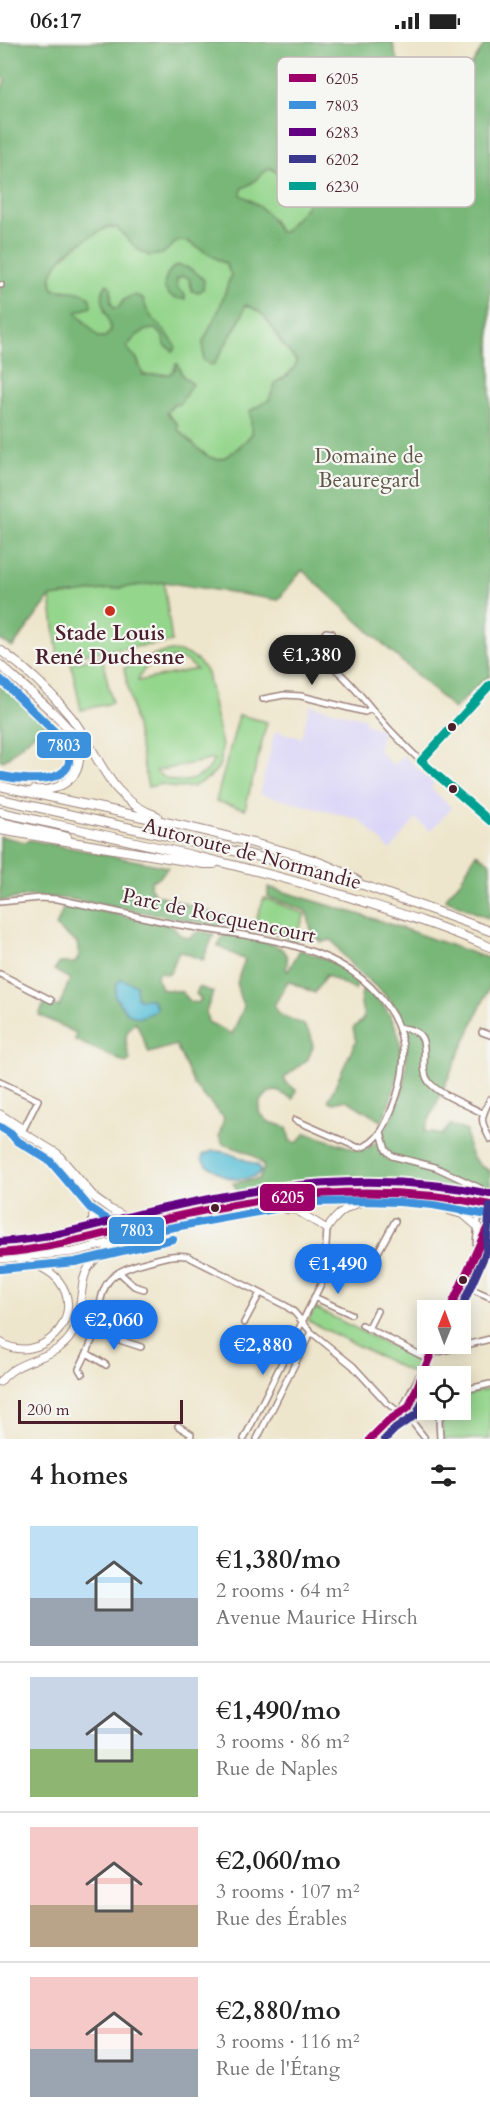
<!DOCTYPE html>
<meta charset="utf-8">
<style>
:root{--surface:#fff;--page:#f6f6f6;--text:#222;--muted:#767676;--line:#e0e0e0;--accent:#1a73e8}
body{margin:0;font-family:Cardo,serif;background:var(--page);color:var(--text);height:100vh;display:flex;flex-direction:column;font-size:22px;white-space:nowrap}
*{box-sizing:border-box;margin:0}
p{font-size:20px;color:var(--muted)}
.icon{flex:none;width:33px;height:33px;fill:none;stroke:currentColor;stroke-width:2;stroke-linecap:round;stroke-linejoin:round}
.map{position:relative;height:1397px;overflow:hidden}
.drawer{display:flex;flex-direction:column;background:var(--surface);flex:1}
.drawer>*{flex:none}
.needle{width:39px;rotate:1deg}
.fabs{position:absolute;left:417px;top:1258px;display:grid;gap:12px}
.fabs a{display:grid;place-items:center;width:54px;height:54px;border-radius:0px;background:var(--surface);box-shadow:0 3px 15px #0003;font-size:30px}
.scale{position:absolute;left:18px;bottom:15px;width:165px;box-sizing:border-box;padding-left:6px;border:3px solid #4a1f2b;border-top:0;font-size:16px;line-height:21px;white-space:nowrap;color:#4a1f2b;-webkit-text-stroke:4px #f6f6f2;paint-order:stroke}
.price{position:absolute;translate:-50% -51px;padding:0 14px;border-radius:21px;background:var(--accent);color:#fff;font-size:20px;line-height:39px;filter:drop-shadow(0 2px 3px #0008)}
.price::after{content:'';position:absolute;left:50%;top:36px;width:18px;height:14px;margin-left:-9px;background:inherit;clip-path:polygon(0 0,100% 0,50% 100%)}
.price.on{background:#222;color:#fff}
ul{padding:0;list-style:none}
li{display:flex;align-items:center;gap:18px;height:150px;padding:0 30px}
li+li{border-top:2px solid var(--line)}
li span{display:grid;place-items:center;flex:none;width:168px;height:120px;border-radius:0px;color:#555}
li>.icon{margin-inline-start:auto}
span .icon{width:72px;height:72px;fill:#fffc;stroke-width:1}
li b{font-size:26px}
h2{display:flex;justify-content:space-between;align-items:center;height:72px;padding:0 30px;font-size:26px}
.status{display:flex;justify-content:space-between;align-items:center;height:42px;padding:0 30px;background:var(--surface);direction:ltr}
.status svg{height:16px;fill:currentColor}
.map>svg:first-child{display:block}
.built{fill:#dbd6f7}
.green{fill:#95d68d;stroke:#707a5c;stroke-width:1.5;fill-rule:evenodd}
.forest{fill:#78b778;stroke:#616b52;stroke-width:1.5;fill-rule:evenodd}
.water{fill:#5ac0d8;stroke:#527082;stroke-width:1.5}
.lines{fill:none;stroke-linecap:round;stroke-linejoin:round}
.minor-casing{stroke:#9c827c;stroke-width:8}
.major-casing{stroke:#9c827c;stroke-width:9}
.highway-casing{stroke:#9c827c;stroke-width:10}
.minor{stroke:#fff;stroke-width:5}
.major{stroke:#fff;stroke-width:7}
.highway{stroke:#fff;stroke-width:8}
.bus-1-casing{stroke:#f6f6f2;stroke-width:12}
.bus-2-casing{stroke:#f6f6f2;stroke-width:12}
.bus-3-casing{stroke:#f6f6f2;stroke-width:12}
.bus-4-casing{stroke:#f6f6f2;stroke-width:12}
.bus-5-casing{stroke:#f6f6f2;stroke-width:12}
.bus-1{stroke:#9e006a;stroke-width:8}
.bus-2{stroke:#3c91dc;stroke-width:8}
.bus-3{stroke:#640082;stroke-width:8}
.bus-4{stroke:#3a398e;stroke-width:8}
.bus-5{stroke:#00a092;stroke-width:8}
.poi-dot{fill:#c8321e;stroke:#f6f6f2;stroke-width:2}
.bus-dot{fill:#4a1f2b;stroke:#f6f6f2;stroke-width:2}
.labels{text-anchor:middle;dominant-baseline:central;stroke-width:4.5;stroke-linejoin:round;paint-order:stroke}
.park-label{font-size:21px;fill:#605648;stroke:#f6f6f2}
.poi-label{font-size:21px;font-weight:bold;fill:#4a1f2b;stroke:#f6f6f2}
.street-label{font-size:21px;fill:#4a1f2b;stroke:#f6f6f2}
.key{fill:#f6f6f2;stroke:#c2b6b6;stroke-width:1.5}
.key-label{font-size:16px;fill:#4a1f2b}
.line-badge{stroke:#f6f6f2;stroke-width:2}
.badge-label{font-size:16px;text-anchor:middle;font-weight:bold;fill:#fff}
</style>
<div class="status"><b>06:17</b><svg viewBox="0 0 49 12"><path d="M0 12V9h3v3zM5 12V6h3v6zM10 12V3h3v9zM15 12V0h3v12zM26 1h20v11H26zM47 4h2v5h-2z"/></svg></div>
<div class="map">
<svg width="490" height="1397" viewBox="0 0 490 1397">
<rect width="100%" height="100%" fill="#f6f6f2"/>
<filter id="ink" filterUnits="userSpaceOnUse"><feTurbulence type="fractalNoise" baseFrequency=".0167" numOctaves="2"/><feDisplacementMap in="SourceGraphic" scale="12" xChannelSelector="R" yChannelSelector="G"/><feConvolveMatrix kernelMatrix="1 2 1 2 8 2 1 2 1" color-interpolation-filters="sRGB"/></filter>
<filter id="wash" filterUnits="userSpaceOnUse"><feTurbulence type="fractalNoise" baseFrequency=".008" numOctaves="4" result="noise"/><feDisplacementMap in="SourceGraphic" scale="24" xChannelSelector="R" yChannelSelector="G"/><feGaussianBlur stdDeviation="1.35" result="paint"/><feColorMatrix in="noise" values="0 0 0 0 0 0 0 0 0 0 0 0 0 0 0 0 0 1.4 0 .05"/><feComposite in="paint" operator="in"/></filter>
<g filter="url(#wash)">
<rect width="100%" height="100%" fill="#eee6cc"/>
<path class="built" d="M310,663L366,677L365,682L383,688L378,709L394,723L404,714L434,742L431,746L452,766L430,789L416,777L390,808L360,778L261,752L259,754L275,689L301,696Z"/>
<path class="green" d="M270,126L291,141C302,139 307,140 314,149L306,165L284,190H279L273,178L240,153L242,146C255,142 259,132 270,126Z
M108,185L117,186L124,194L162,212L178,199H187L226,222L231,233L219,268L203,300L214,322L242,275L245,263C267,270 270,283 281,300C286,307 292,313 297,320C294,329 285,336 276,340L269,358L250,369L252,392C214,432 213,419 177,387L178,383L167,371L191,342L182,333L178,322L170,332L143,333L137,317L126,306C133,295 142,287 155,287L163,294L173,299L145,268L123,258L119,266H114L111,261V245L104,268L111,279V289L105,295H98L76,270L81,267L66,248L58,249L52,246C46,216 86,197 108,185Z
M164,540L172,600L58,615L50,555Z
M172,609C189,610 199,617 207,631L222,704L221,718L218,726L209,736L192,745L174,746L162,742L148,745L124,626C141,623 153,610 172,609ZM174,616L187,619L196,627L138,639C143,622 158,617 174,616ZM214,717C206,740 173,747 156,729Z
M102,614L112,661L81,668L71,621Z
M239,673L267,680L245,767L216,759Z
M264,856L305,872L295,899L254,883Z
M315,1266L421,1319L414,1332L308,1279Z
M490,1346V1397H443L442,1381L447,1368H460L461,1354Z"/>
<path class="forest" d="M0,0H393C394,16 402,30 420,31C426,31 434,26 439,23L463,37L486,0H490V634L482,639L454,667L302,528L278,558L164,540L50,555L13,605L0,598V51L5,37L0,31ZM270,126L276,129L278,135C292,145 302,134 314,149L306,165L284,190H279C269,170 260,163 241,153L242,146C255,142 259,132 270,126ZM108,185L117,186L137,207L149,214L162,212L178,199H187L226,222L231,233L219,268L203,300V318L210,323L214,322L242,274L245,263C266,269 271,284 281,300C286,307 292,313 297,319C294,329 285,336 276,340L269,358L250,369L252,392C214,432 213,419 177,387L178,383L167,371L173,363L180,362L192,342L182,333L178,322H176L175,327L170,332L143,333L137,317L127,306C133,295 142,287 155,287L163,294L165,303L173,309L176,306C169,287 147,279 144,258C134,249 125,255 119,265L114,266L111,261V245L107,242C95,257 110,273 111,289L105,295H98L76,270L91,265C92,242 64,253 52,246C46,216 86,197 108,185Z
M177,223C189,225 196,229 204,238L203,247L198,251L192,249L189,236L182,234L177,237C176,245 178,248 185,252V257C180,257 175,257 171,254C158,246 167,228 177,223Z
M0,631L49,678L4,719L0,718Z
M0,794L25,800L30,798L168,825L160,835L151,839L150,845L155,852L226,875L224,885L70,857L29,854L0,859Z
M476,811L490,820V877L445,857L461,838Z
M268,845L384,880L490,917V944L424,1089L442,1093L450,1083L467,1089C467,1108 471,1121 490,1129V1147H476L470,1151L393,1140H326L240,1153L233,1141L259,1137L264,1126C258,1111 237,1107 223,1102L219,1094L224,1076L194,1043L176,1003L149,1011L136,980C121,990 126,1003 130,1018L126,1021L75,998L76,991L39,973L45,960L59,965L70,937L54,928L59,921H75L79,914L77,901L56,885L64,864H76L173,884L180,893L189,896L199,889L214,892L203,918L179,909L170,931L165,932L159,929L157,936L161,947L182,950L191,960L198,961L201,957L196,952L199,945L213,950L206,970L208,980L232,992L244,965C234,943 236,940 245,918L218,904L224,892C237,895 276,899 284,909C289,914 287,920 286,927L288,929L300,908C322,915 342,922 358,939L355,948L326,933L315,951L288,939L274,964L278,972L303,982L311,993L313,1005L308,1017L284,1036L286,1041L296,1048L293,1057L277,1049L269,1050L260,1060L259,1070L269,1080L287,1085L290,1099L297,1101L306,1091L358,1108C375,1108 382,1094 389,1080C409,1046 414,995 392,961C383,948 367,938 355,927C347,918 339,908 332,898L322,900C306,890 313,884 306,869L268,855Z
M364,943C415,991 405,1021 382,1080L347,1058L333,1061L328,1059L356,999L353,986C371,973 361,975 361,959C360,954 363,948 364,943Z"/>
<path class="water" d="M121,937L136,943L137,955L139,957H152L157,965L154,970L138,976L126,970L115,954L116,943Z
M212,1109C230,1108 241,1118 258,1123L261,1130C253,1138 234,1139 224,1134C217,1131 223,1133 216,1129C210,1124 206,1125 202,1117L203,1113Z"/>
</g>
<g filter="url(#ink)">
<g class="lines">
<g class="minor-casing">
<path id="minor" d="M0,243H1
M335,625C334,616 335,599 332,591L326,590C319,598 322,610 325,619C348,634 371,668 391,689C421,721 455,751 490,779
M263,657L284,653L301,654L365,670L371,667
M421,719L490,643
M0,860L40,856L58,857C96,865 135,874 174,882C250,896 350,897 393,974C407,1000 406,1024 397,1053C390,1072 382,1101 359,1106L295,1078
M0,932L51,958
M400,986C440,988 415,1022 429,1040C441,1054 466,1062 482,1071
M482,990L490,993
M0,1040L38,1058L22,1090
M490,1057C481,1077 479,1076 490,1097
M381,1090L386,1108L392,1114L435,1125L480,1146L486,1152
M476,1203L479,1169
M325,1211C339,1219 356,1233 371,1223L395,1179
M119,1230L134,1244L144,1247
M460,1242L490,1255
M314,1255L351,1272
M99,1264L109,1269
M449,1269L490,1180
M244,1281L260,1251
M362,1283L428,1317
M368,1287L377,1269
M95,1290L141,1305
M87,1311L106,1323
M430,1312L490,1297
M82,1332L79,1327C85,1314 93,1301 95,1287C104,1246 99,1232 146,1220C160,1216 172,1212 187,1214L286,1264L294,1270L311,1290L353,1324L387,1361L413,1381L424,1395
M460,1349L490,1342
M411,1359L428,1357
M178,1384L191,1392L190,1397
M378,1390L388,1379L409,1365L435,1302
M244,1397L324,1236L327,1187
M257,1397L311,1290
M370,1397L391,1382L400,1371L420,1332
M440,1397L439,1378L443,1368"/>
</g>
<g class="major-casing">
<path id="major" d="M0,1072L20,1085L22,1090L57,1111L96,1157L110,1167L128,1176L147,1180
M0,1079L16,1089L22,1090
M47,1109C62,1124 106,1164 89,1187C85,1192 79,1195 73,1198
M479,1163L481,1155L490,1152
M279,1167L296,1168L327,1187C336,1173 348,1162 365,1160
M450,1169L464,1173L478,1185
M0,1211C50,1209 99,1193 147,1181C169,1175 192,1172 214,1167C308,1149 396,1139 490,1163
M0,1217L73,1210L196,1180L313,1158L350,1156L386,1158L469,1167L490,1172
M0,1300C38,1325 88,1277 59,1239C50,1227 33,1222 19,1217
M0,1340C17,1315 57,1319 72,1292C74,1289 75,1283 76,1279C88,1240 72,1228 116,1203"/>
</g>
<g class="highway-casing">
<path id="highway" d="M0,608C27,627 50,649 71,675C100,712 107,757 157,774
M0,623C18,640 67,679 77,699C81,710 80,727 72,735C61,746 50,749 34,748
M0,744C79,762 159,777 237,797C278,808 322,816 358,839
M0,757L252,813L366,844L490,889
M0,770C117,796 234,820 349,855C396,870 444,885 490,905
M0,780L67,795
M0,788L204,822H214"/>
</g>
<use href="#minor" class="minor"/>
<use href="#major" class="major"/>
<use href="#highway" class="highway"/>
<g class="bus-1-casing">
<path id="bus-1" d="M0,1211C54,1207 104,1191 156,1179C269,1152 375,1139 490,1163
M449,1269L490,1180
M370,1397L388,1379L409,1365L435,1302"/>
</g>
<g class="bus-2-casing">
<path id="bus-2" d="M0,637L59,694C93,741 33,741 2,734
M0,1085L11,1092L16,1098L50,1119L90,1166L105,1176L124,1186L147,1190L313,1160L364,1159L399,1160L433,1163L488,1173
M1,1227L75,1220L173,1197"/>
</g>
<g class="bus-3-casing">
<path id="bus-3" d="M0,1200C54,1197 104,1180 156,1168C269,1142 376,1128 490,1152"/>
</g>
<g class="bus-4-casing">
<path id="bus-4" d="M460,1269L486,1210L490,1164
M385,1397L395,1387L417,1372L428,1348"/>
</g>
<g class="bus-5-casing">
<path id="bus-5" d="M421,719L490,643
M421,719L490,779"/>
</g>
<use href="#bus-1" class="bus-1"/>
<use href="#bus-2" class="bus-2"/>
<use href="#bus-3" class="bus-3"/>
<use href="#bus-4" class="bus-4"/>
<use href="#bus-5" class="bus-5"/>
</g>
</g>
<circle class="poi-dot" cx="110" cy="569" r="6"/>
<g class="bus-dot">
<circle cx="452" cy="685" r="5"/>
<circle cx="453" cy="747" r="5"/>
<circle cx="215" cy="1166" r="5"/>
<circle cx="463" cy="1238" r="5"/>
</g>
<g class="labels">
<g class="park-label">
<text x="369" y="414">Domaine de<tspan x="369" dy="24">Beauregard</tspan></text>
</g>
<g class="poi-label">
<text x="110" y="591">Stade Louis<tspan x="110" dy="24">René Duchesne</tspan></text>
</g>
<g class="street-label">
<text transform="translate(252 812) rotate(15)">Autoroute de Normandie</text>
<text transform="translate(219 874) rotate(12)">Parc de Rocquencourt</text>
</g>
</g>
<rect x="277" y="15" width="198" height="150" rx="9" class="key"/>
<rect x="289" y="32" width="27" height="8" fill="#9e006a"/>
<rect x="289" y="59" width="27" height="8" fill="#3c91dc"/>
<rect x="289" y="86" width="27" height="8" fill="#640082"/>
<rect x="289" y="113" width="27" height="8" fill="#3a398e"/>
<rect x="289" y="140" width="27" height="8" fill="#00a092"/>
<g class="key-label">
<text x="326" y="42">6205</text>
<text x="326" y="69">7803</text>
<text x="326" y="96">6283</text>
<text x="326" y="123">6202</text>
<text x="326" y="150">6230</text>
</g>
<g class="line-badge">
<rect x="36" y="689" width="56" height="28" rx="6" fill="#3c91dc"/>
<rect x="259" y="1141" width="57" height="29" rx="6" fill="#9e006a"/>
<rect x="108" y="1174" width="57" height="29" rx="6" fill="#3c91dc"/>
</g>
<g class="badge-label">
<text x="64" y="709">7803</text>
<text x="288" y="1161">6205</text>
<text x="137" y="1194">7803</text>
</g>
</svg>
<div class="fabs">
<a><svg class="needle" viewBox="-14 -14 28 28"><path d="M0-13l5 13h-10z" fill="#e53935"/><path d="M0 13l5-13h-10z" fill="#767676"/></svg></a>
<a><svg class="icon" aria-label="locate" viewBox="0 0 24 24"><circle cx="12" cy="12" r="6"/><path d="M12 2v4M12 18v4M2 12h4M18 12h4"/></svg></a>
</div>
<div class="scale">200 m</div>
<b class="price on" style="left:312px;top:644px">€1,380</b>
<b class="price" style="left:338px;top:1253px">€1,490</b>
<b class="price" style="left:114px;top:1309px">€2,060</b>
<b class="price" style="left:263px;top:1334px">€2,880</b>
</div>
<section class="drawer">
<h2>4 homes<svg class="icon" aria-label="filters" viewBox="0 0 24 24"><path d="M4 7h16M4 17h16"/><circle cx="9" cy="7" r="2"/><circle cx="15" cy="17" r="2"/></svg></h2>
<ul>
<li><span style="background:linear-gradient(#bfe0f5 60%,#9aa5b1 0)"><svg class="icon" aria-label="home" viewBox="0 0 24 24"><path d="M3 11l9-7 9 7M6 9v11h12V9"/></svg></span><div><b>€1,380/mo</b><p>2 rooms · 64 m²</p><p>Avenue Maurice Hirsch</p></div></li>
<li><span style="background:linear-gradient(#c9d6e8 60%,#8fb573 0)"><svg class="icon" aria-label="home" viewBox="0 0 24 24"><path d="M3 11l9-7 9 7M6 9v11h12V9"/></svg></span><div><b>€1,490/mo</b><p>3 rooms · 86 m²</p><p>Rue de Naples</p></div></li>
<li><span style="background:linear-gradient(#f6c9c9 65%,#b9a48a 0)"><svg class="icon" aria-label="home" viewBox="0 0 24 24"><path d="M3 11l9-7 9 7M6 9v11h12V9"/></svg></span><div><b>€2,060/mo</b><p>3 rooms · 107 m²</p><p>Rue des Érables</p></div></li>
<li><span style="background:linear-gradient(#f6c9c9 60%,#9aa5b1 0)"><svg class="icon" aria-label="home" viewBox="0 0 24 24"><path d="M3 11l9-7 9 7M6 9v11h12V9"/></svg></span><div><b>€2,880/mo</b><p>3 rooms · 116 m²</p><p>Rue de l'Étang</p></div></li>
</ul>
</section>
